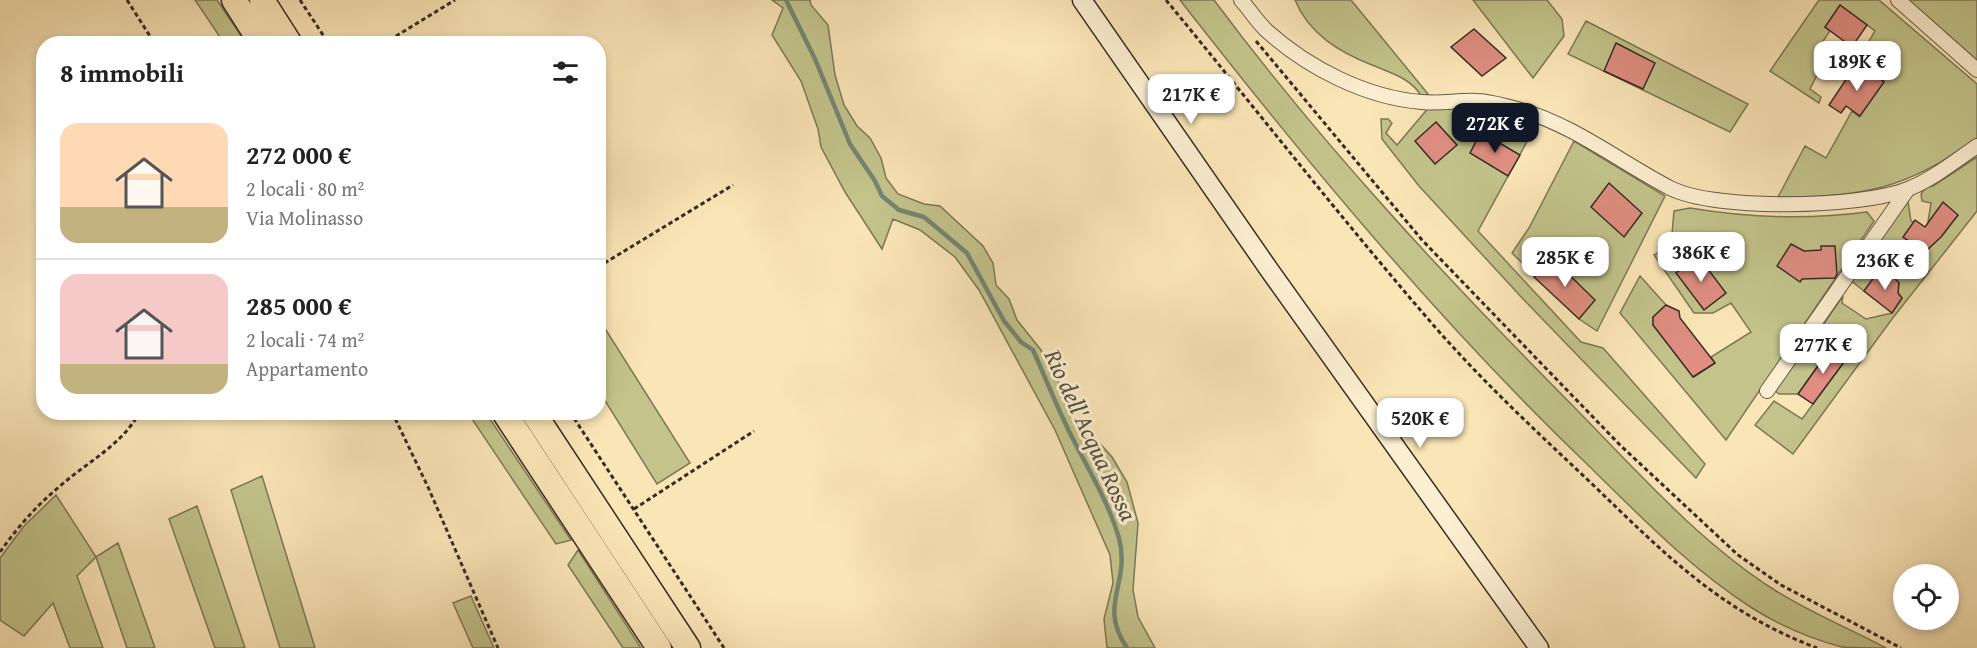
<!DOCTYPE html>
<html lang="it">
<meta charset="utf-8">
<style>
:root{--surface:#fff;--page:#f6f6f6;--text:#222;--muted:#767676;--line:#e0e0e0;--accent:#111827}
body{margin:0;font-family:"Gentium Book Plus",serif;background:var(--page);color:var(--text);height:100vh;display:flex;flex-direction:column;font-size:22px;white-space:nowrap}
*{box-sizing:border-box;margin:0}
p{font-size:20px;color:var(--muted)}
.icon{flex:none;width:33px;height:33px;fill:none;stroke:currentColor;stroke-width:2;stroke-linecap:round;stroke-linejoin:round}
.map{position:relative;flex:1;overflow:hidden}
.side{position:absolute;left:36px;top:36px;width:570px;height:384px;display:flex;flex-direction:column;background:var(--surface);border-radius:24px;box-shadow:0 3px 9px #0003}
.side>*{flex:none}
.fabs{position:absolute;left:1893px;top:564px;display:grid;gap:12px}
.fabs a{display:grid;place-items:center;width:66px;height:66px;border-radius:50%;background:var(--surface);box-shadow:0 3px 9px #0003;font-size:30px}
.price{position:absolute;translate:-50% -51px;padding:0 14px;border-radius:12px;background:#fff;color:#222;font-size:20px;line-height:39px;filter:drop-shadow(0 2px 3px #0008)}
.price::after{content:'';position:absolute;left:50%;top:36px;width:18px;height:14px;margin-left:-9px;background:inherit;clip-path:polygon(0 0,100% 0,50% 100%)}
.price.current{background:var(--accent);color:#fff}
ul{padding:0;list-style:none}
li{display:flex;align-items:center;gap:18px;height:150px;padding:0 24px}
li+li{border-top:2px solid var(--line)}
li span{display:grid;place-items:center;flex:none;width:168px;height:120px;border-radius:18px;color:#555}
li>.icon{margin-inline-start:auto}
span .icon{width:72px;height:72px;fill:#fffc;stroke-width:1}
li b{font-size:26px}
h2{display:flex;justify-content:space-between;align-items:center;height:72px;padding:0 24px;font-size:26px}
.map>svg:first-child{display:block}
.green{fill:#c3c38b;stroke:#7d7856;stroke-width:1.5}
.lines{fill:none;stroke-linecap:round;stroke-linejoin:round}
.stream{stroke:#758573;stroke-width:4.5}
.building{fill:#df8e81;stroke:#372c21;stroke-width:1.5}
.minor-casing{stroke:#685a46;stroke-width:16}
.secondary-casing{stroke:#372c21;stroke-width:21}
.motorway-casing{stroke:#372c21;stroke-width:27}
.path{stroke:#372c21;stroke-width:3;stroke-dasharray:4.5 3;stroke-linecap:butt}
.minor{stroke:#fceed0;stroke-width:14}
.secondary{stroke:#fceed0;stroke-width:18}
.motorway{stroke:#fae5b7;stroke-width:24}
.labels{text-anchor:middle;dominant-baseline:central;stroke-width:6;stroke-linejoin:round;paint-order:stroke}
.water-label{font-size:24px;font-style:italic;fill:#515143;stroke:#fceed0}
</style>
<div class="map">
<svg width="1977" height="648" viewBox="0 0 1977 648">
<rect width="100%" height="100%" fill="#fae5b7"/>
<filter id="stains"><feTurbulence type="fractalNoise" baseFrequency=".00333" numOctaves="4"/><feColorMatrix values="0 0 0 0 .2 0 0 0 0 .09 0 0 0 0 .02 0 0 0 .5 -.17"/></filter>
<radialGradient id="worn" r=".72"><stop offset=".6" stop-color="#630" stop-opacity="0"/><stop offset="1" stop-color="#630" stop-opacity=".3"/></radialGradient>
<path class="green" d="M195,0H217L246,43H224Z
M772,0H810L811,5L828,25L835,75L844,105L857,126L870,138L881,158L886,178L898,194L924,204L940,206L983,246L993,263L996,285L1009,299L1017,320L1041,350L1068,399L1076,422L1094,437L1112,457L1127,482L1138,523L1133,590L1138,617L1155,648H1107L1104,619L1113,583L1110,555L1055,430L979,290L955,257L920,230L893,219L882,249L845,192L821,147L818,129L801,81L772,35L783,8Z
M1180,0H1214C1322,145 1447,279 1574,407C1636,470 1698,541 1773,589C1808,612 1849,628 1886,648C1872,648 1855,648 1842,647C1811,639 1779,625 1752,608C1691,569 1641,517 1589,466C1440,323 1307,163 1180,0Z
M1295,0H1351L1428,94L1422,97C1411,78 1391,73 1372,65C1339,52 1309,34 1295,0Z
M1473,0H1547L1562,19L1564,36L1533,78Z
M1819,0H1879L1977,84V139C1907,188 1863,198 1778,197L1805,146L1826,158L1852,111L1859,117L1884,82L1858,60L1875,31L1840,5L1825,27L1830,31L1815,53L1825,59L1810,89L1821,97L1819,103L1770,71Z
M1905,0H1977V64Z
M1586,21L1748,104L1730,132L1568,54Z
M1430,106L1486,112L1535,127L1478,231L1581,342L1603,348L1705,464L1696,478L1524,300L1419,186L1382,139L1381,119H1388L1392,123L1386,133L1397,145Z
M1574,141L1665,196L1597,331L1579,319L1512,253L1529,228Z
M1977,157V211L1892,319L1793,454L1755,425L1774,401L1802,419L1847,358L1816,335L1843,296L1842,303L1866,319L1892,313L1902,298L1898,293L1899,283L1890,274L1877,273L1864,291L1849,279L1903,203L1908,202L1911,221L1935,232L1943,233L1928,222L1931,203L1922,201L1921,194L1926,187L1933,186Z
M1690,208C1750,218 1807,220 1867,212L1874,221L1726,440L1620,313L1640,276L1666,305L1653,317V325L1694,377L1715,363L1711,357L1751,332L1731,303L1713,313H1694L1654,255L1671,245L1674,211Z
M599,319L690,463L657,484L599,391Z
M1801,346L1812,348L1822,360L1798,394H1779L1774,390Z
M468,413H486L571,540L556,544Z
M262,476L315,648H280L231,490Z
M56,495L96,557L118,543L155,648H127L96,557L77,576L103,648H70L53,603L24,636L0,620V558L24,526Z
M197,506L245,648H215L169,519Z
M578,550L641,648H623L568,565Z
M471,596L494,648H473L453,603Z"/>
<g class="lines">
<path class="stream" d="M786,0L815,59L850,144L875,181L882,196L899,210L924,217L967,253L1004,321L1021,342L1033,350C1047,381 1059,413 1075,443C1091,474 1109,504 1119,538C1131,585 1097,604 1127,648"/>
</g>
<path class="building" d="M1840,5L1867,25L1852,47L1825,27Z
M1474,29L1506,58L1482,76L1451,47Z
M1616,43L1655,63L1643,89L1604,71Z
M1855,66L1869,76L1872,72L1884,82L1860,116L1846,106L1841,113L1829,105Z
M1436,122L1457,145L1435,164L1415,141Z
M1481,132L1520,155L1508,176L1470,153Z
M1609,183L1642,213L1624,237L1591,207Z
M1943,202L1958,215L1941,237L1925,252L1903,237L1915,220L1925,227Z
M1791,244L1804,251L1821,250V246H1835L1837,274L1835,278L1802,279L1800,282L1777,266Z
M1698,256L1726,293L1704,310L1676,273Z
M1551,257L1595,300L1579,319L1534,277Z
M1883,272L1890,273L1899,283L1898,293L1902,298L1892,313L1864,291L1877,273Z
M1666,305L1679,311L1680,318L1715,363L1693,377L1653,325V317Z
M1833,345L1847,358L1813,404L1798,394Z"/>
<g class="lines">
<g class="minor-casing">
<path id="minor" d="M1241,0C1250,10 1258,23 1267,31C1308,68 1367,98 1422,102C1440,104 1459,100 1477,101C1490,101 1504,106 1517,109C1573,124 1620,162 1670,188C1715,211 1860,208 1908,189C1933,179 1955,161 1977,146
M1898,0L1977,70
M1767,391L1908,189"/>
</g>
<g class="secondary-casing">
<path id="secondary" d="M1082,0L1270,271L1539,648"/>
</g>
<g class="motorway-casing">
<path id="motorway" d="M234,0L262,44
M262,0L290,44
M504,412L659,648
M533,412L688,648"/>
</g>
<path class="path" d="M127,0L155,44
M300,0L329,44
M1166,0C1256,109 1343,221 1435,327C1483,382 1537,432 1590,482C1663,552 1719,611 1817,648
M1256,41L1422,240L1620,445L1738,555L1781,585L1901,648
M383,44L455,0
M598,267L733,185
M392,412L428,487L498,648
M570,412L724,648
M634,509L754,431
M0,552C17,528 36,506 59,487C88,461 120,447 140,412"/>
<use href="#minor" class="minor"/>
<use href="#secondary" class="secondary"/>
<use href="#motorway" class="motorway"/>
</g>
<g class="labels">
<g class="water-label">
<text transform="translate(1091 435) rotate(65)">Rio dell'Acqua Rossa</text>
</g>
</g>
<rect width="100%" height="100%" filter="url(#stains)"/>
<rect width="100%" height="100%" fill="url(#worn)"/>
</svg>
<div class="fabs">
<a><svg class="icon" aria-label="locate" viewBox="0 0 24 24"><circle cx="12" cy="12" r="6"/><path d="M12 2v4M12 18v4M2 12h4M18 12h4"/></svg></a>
</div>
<b class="price" style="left:1857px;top:92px">189K €</b>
<b class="price" style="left:1191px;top:125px">217K €</b>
<b class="price current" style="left:1495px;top:154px">272K €</b>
<b class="price" style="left:1701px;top:283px">386K €</b>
<b class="price" style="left:1565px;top:288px">285K €</b>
<b class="price" style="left:1885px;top:291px">236K €</b>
<b class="price" style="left:1823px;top:375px">277K €</b>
<b class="price" style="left:1420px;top:449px">520K €</b>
<section class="side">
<h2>8 immobili<svg class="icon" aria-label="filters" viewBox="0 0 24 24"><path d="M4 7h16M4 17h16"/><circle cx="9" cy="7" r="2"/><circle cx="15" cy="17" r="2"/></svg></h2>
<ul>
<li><span style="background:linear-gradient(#ffd9b3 70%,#c2b280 0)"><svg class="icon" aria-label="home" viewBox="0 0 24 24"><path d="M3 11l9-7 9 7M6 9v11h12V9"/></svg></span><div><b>272 000 €</b><p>2 locali · 80 m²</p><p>Via Molinasso</p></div></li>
<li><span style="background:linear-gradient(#f6c9c9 75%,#c2b280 0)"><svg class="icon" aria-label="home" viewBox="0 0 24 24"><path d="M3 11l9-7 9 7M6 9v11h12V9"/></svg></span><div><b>285 000 €</b><p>2 locali · 74 m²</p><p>Appartamento</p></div></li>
</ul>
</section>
</div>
